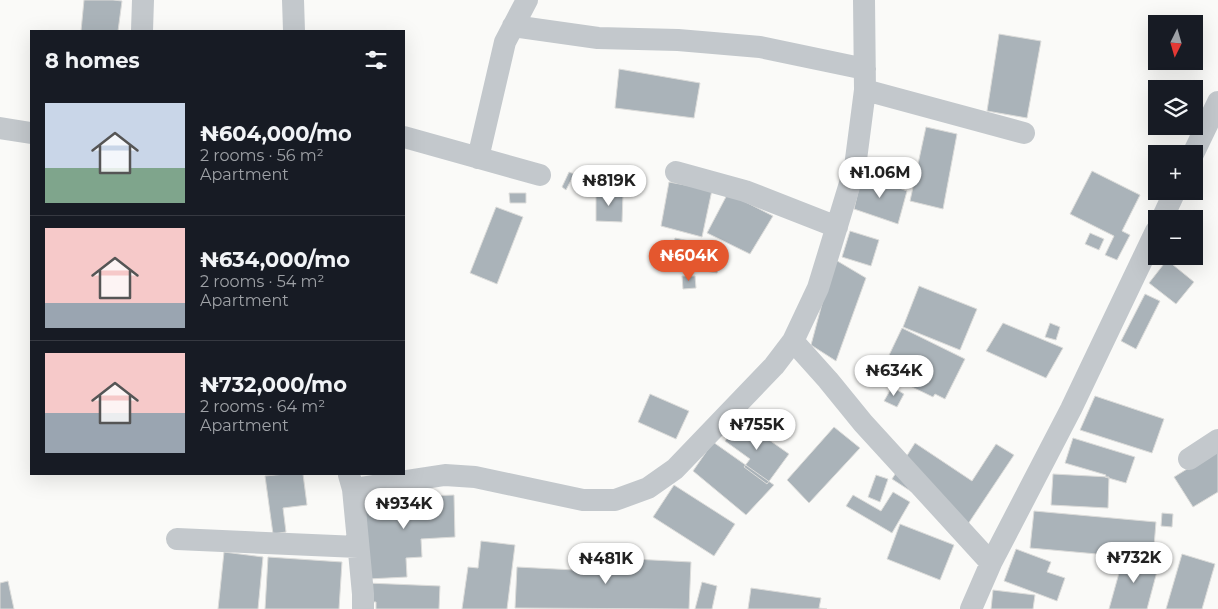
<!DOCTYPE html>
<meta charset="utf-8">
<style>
:root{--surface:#171b24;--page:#20242c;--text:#f1f3f6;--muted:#9ea1a6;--line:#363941;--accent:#e4572e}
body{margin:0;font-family:Montserrat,sans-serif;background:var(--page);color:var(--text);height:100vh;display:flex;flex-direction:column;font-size:19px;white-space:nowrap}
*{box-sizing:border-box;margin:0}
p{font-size:16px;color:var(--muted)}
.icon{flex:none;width:28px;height:28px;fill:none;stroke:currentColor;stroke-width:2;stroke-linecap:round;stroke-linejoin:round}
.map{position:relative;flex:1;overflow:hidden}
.drawer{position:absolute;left:30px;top:30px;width:375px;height:445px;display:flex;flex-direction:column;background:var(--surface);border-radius:0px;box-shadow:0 5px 20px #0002}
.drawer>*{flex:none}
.needle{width:32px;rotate:185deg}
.tools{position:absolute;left:1148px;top:15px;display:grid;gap:10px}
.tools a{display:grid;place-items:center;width:55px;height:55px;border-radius:0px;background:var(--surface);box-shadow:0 5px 20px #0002;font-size:25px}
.price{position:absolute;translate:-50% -42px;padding:0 11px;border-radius:18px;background:#fff;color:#222;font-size:16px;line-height:32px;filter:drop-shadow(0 1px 2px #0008)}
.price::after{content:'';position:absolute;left:50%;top:30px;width:15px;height:11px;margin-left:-8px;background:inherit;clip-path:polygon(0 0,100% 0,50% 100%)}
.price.selected{background:var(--accent);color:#fff}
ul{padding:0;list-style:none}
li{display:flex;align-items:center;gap:15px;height:125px;padding:0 15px}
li+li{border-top:1px solid var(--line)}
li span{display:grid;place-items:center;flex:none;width:140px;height:100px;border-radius:0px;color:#555}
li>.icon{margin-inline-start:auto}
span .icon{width:60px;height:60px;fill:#fffc;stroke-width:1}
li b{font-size:21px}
h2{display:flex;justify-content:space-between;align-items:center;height:60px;padding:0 15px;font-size:21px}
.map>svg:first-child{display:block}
.building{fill:#aab3b9;stroke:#dcdcda}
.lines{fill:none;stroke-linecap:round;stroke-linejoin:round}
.street{stroke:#c3c8cc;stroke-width:22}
</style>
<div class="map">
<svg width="1218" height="609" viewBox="0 0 1218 609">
<rect width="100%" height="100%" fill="#fafaf8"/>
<path class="building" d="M84,0H113L122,1L118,31H81Z
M999,34L1041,41L1027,118L987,111Z
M619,69L700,83L694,118L615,108Z
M926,127L957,134L943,209L910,201Z
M1092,171L1140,195L1122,231L1130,235L1117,260L1105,255L1114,236L1070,214Z
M569,172L574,174L566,190L562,187Z
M862,174L907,191L898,224L854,209Z
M669,182L712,190L702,237L661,226Z
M509,193H526V203H510Z
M596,193L623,194L622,222L596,221Z
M728,193L773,216L750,254L707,233Z
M496,207L523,217L497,284L470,273Z
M850,231L879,240L871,266L842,257Z
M1090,233L1104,239L1099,250L1085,244Z
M675,238L704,244L702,256L720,259L717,273L670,265Z
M834,259L866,278L836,361L811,345Z
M1167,260L1194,282L1176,304L1149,283Z
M682,276H695L696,288L683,289Z
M919,286L977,309L960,350L903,327Z
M1145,294L1160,301L1136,349L1121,341Z
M1003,323L1063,348L1046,378L986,351Z
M1050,323L1060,327L1056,340L1045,337Z
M902,328L965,359L945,399L935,394L933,397L881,372Z
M892,387L904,394L897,407L884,401Z
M650,394L689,411L676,439L638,422Z
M1095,396L1164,419L1152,453L1080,430Z
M741,420L789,454L767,484L744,467L750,459L725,441Z
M834,427L860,448L809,503L787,480Z
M1073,438L1135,457L1126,483L1105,477L1106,475L1065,463Z
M713,442L774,485L746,515L693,471Z
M915,443L972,481L996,444L1014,455L966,527L892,479Z
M1218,450V492L1193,507L1174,477Z
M286,474H303L307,505L283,508L286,532L273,534L265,476Z
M1053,474L1109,477L1108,508L1051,505Z
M876,475L888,479L880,502L868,497Z
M674,485L735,524L714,556L653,517Z
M893,492L910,502L892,533L846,506L853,495L881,511Z
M454,495L455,537L421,539L422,557L406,558L407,577L368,579L365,498Z
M1034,511L1156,522L1153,559L1030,548Z
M1162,513L1173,514L1172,527L1161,526Z
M900,524L954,545L940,580L887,559Z
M481,541L515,545L507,609H462L468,567L478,568Z
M1016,549L1051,562L1047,572L1065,578L1057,601L1004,581Z
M224,552L263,557L258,609H218Z
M1182,554L1215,564L1202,609H1166Z
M1124,555L1159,564L1147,609H1109Z
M576,556L691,562L689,609L515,608L517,567L575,570Z
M268,557L342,562L339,609H265Z
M8,581L14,609H0V583Z
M702,582L717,586L712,609H695Z
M367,583L440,586L439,609H376V602H366Z
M751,588L821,598L819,608L827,609H748Z
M993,590L1035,595L1033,609H991Z"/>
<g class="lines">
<path class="street" d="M293,0L294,31
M513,26L598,38L678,40L760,47L865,69
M142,31L143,0
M865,90L1024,133
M0,128L31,133
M404,137L540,175
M1193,154L1218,102
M478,158L505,42L527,0
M676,172L745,191L837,227
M1162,219L1175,191
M793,341L828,380L863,423L991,563
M1189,459L1218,440
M349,475L353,489L363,594V609
M353,489L445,475L475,477L583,500H615L648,488L675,469L774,366L793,341L818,288L855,167L865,90L864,0
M177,539L358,547
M971,609L991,563L1071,409L1156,231"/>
</g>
</svg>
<div class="tools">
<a><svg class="needle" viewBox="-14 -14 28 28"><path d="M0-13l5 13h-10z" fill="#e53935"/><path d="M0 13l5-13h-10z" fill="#9ea1a6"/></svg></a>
<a><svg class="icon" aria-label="layers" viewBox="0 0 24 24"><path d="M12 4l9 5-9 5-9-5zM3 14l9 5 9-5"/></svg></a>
<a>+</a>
<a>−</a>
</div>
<b class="price" style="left:880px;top:199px">₦1.06M</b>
<b class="price" style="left:609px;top:207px">₦819K</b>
<b class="price selected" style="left:689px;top:282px">₦604K</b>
<b class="price" style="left:894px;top:397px">₦634K</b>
<b class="price" style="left:757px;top:451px">₦755K</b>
<b class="price" style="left:404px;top:530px">₦934K</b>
<b class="price" style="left:1134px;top:584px">₦732K</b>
<b class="price" style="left:606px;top:585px">₦481K</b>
<section class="drawer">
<h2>8 homes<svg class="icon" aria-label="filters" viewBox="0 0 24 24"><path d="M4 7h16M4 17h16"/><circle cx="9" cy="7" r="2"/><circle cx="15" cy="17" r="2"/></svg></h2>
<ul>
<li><span style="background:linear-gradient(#c9d6e8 65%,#7fa58c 0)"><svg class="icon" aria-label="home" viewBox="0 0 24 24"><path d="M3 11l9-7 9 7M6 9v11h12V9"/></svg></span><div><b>₦604,000/mo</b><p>2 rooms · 56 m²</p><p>Apartment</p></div></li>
<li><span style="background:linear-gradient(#f6c9c9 75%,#9aa5b1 0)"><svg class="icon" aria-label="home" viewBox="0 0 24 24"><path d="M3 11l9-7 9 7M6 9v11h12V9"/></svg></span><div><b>₦634,000/mo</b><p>2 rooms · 54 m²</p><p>Apartment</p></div></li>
<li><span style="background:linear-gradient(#f6c9c9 60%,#9aa5b1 0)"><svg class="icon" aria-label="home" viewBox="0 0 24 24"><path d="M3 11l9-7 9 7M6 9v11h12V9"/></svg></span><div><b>₦732,000/mo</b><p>2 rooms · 64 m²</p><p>Apartment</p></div></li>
</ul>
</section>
</div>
